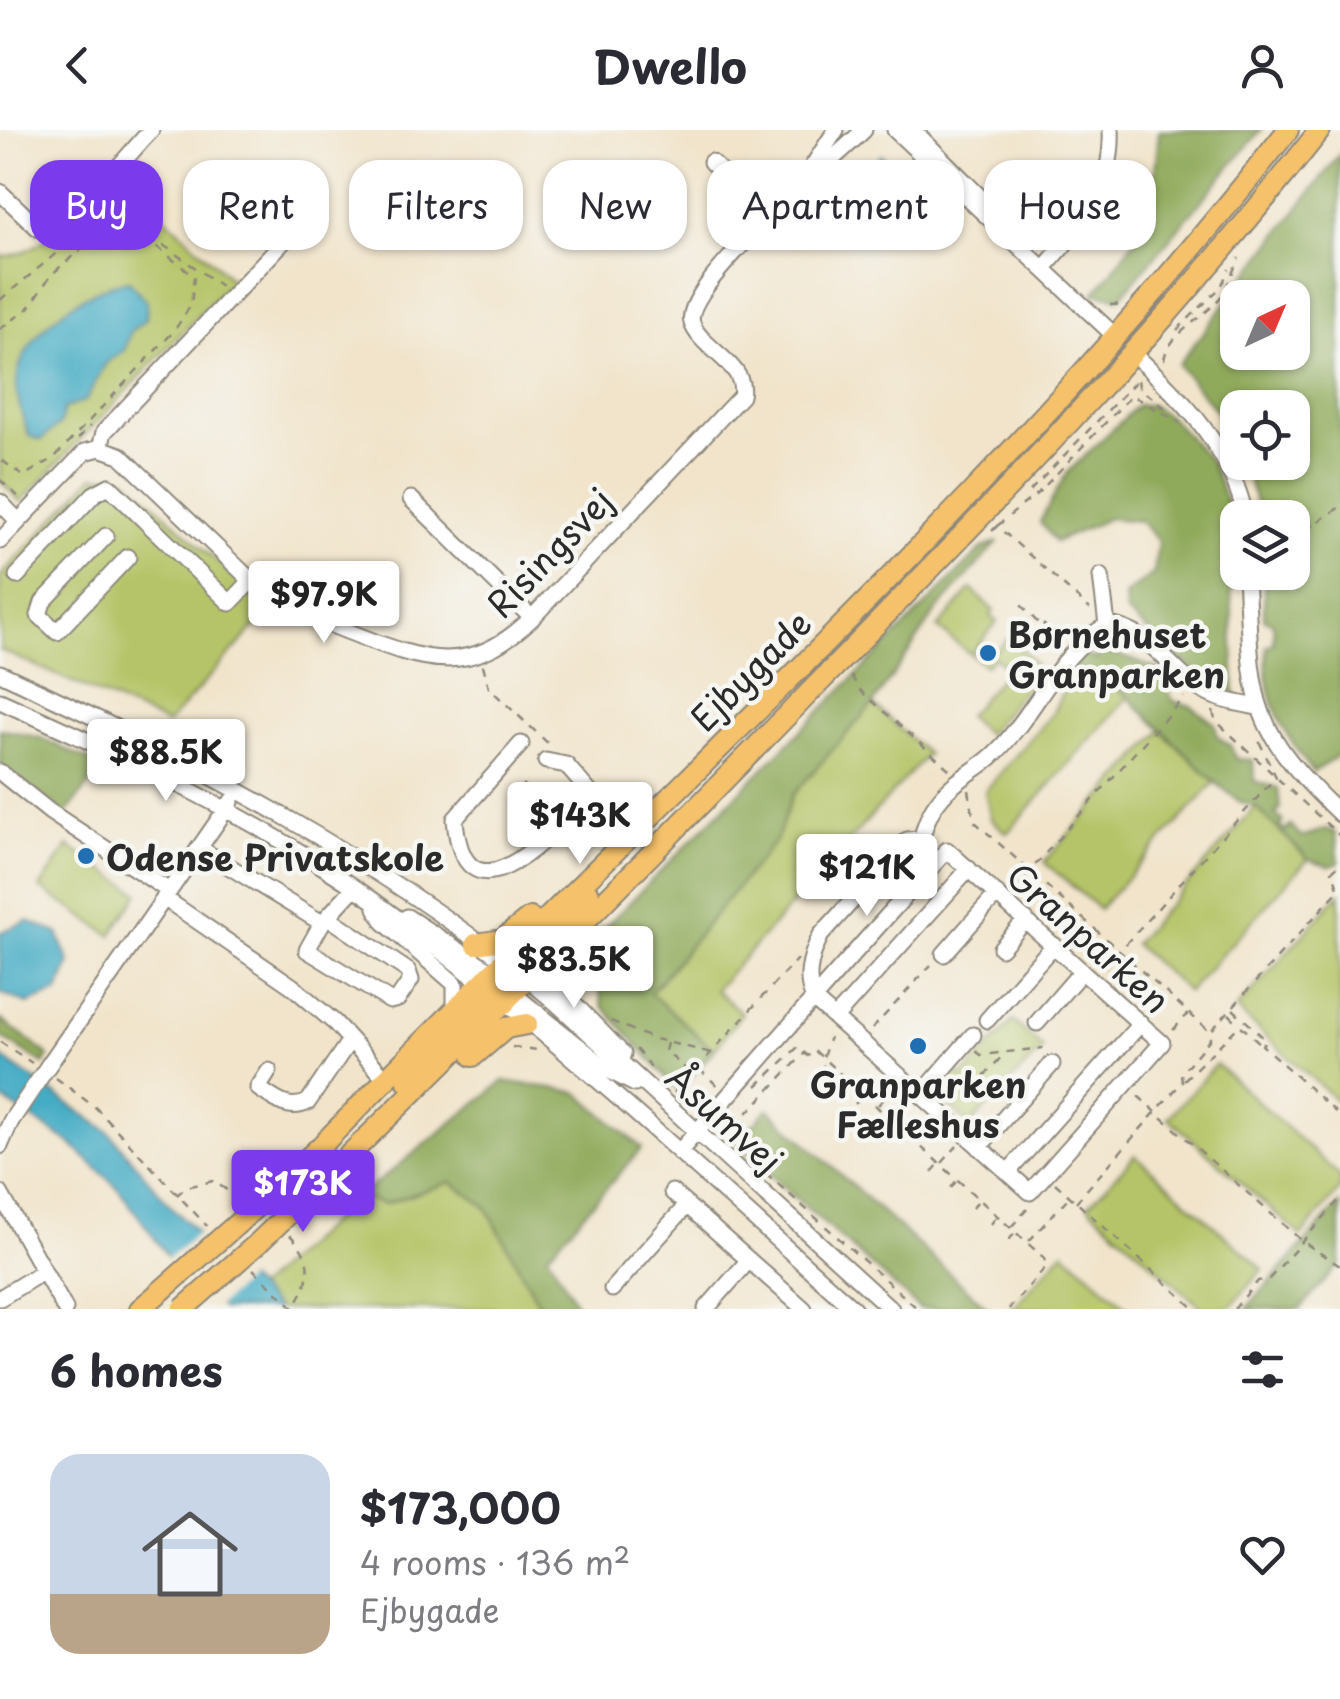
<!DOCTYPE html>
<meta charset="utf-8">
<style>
:root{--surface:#fff;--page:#f7f7f7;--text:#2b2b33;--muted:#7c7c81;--accent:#7c3aed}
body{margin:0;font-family:"Playpen Sans",sans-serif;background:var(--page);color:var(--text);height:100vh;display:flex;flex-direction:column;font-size:38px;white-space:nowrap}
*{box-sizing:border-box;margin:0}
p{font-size:32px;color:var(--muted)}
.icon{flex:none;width:55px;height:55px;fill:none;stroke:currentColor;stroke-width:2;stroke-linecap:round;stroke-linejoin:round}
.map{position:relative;height:1179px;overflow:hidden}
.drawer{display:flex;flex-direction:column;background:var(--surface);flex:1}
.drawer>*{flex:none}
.banner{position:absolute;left:30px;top:30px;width:1280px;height:90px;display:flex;gap:20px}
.needle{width:65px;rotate:44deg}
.tools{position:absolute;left:1220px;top:150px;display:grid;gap:20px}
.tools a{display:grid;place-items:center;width:90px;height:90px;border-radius:20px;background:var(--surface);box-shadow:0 2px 8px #0004;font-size:50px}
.price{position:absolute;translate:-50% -85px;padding:0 22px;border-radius:10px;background:#fff;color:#222;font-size:32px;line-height:65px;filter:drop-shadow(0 2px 5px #0008)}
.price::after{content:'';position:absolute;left:50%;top:60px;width:30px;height:22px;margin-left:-15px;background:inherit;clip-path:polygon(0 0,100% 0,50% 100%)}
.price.active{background:var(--accent);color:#fff}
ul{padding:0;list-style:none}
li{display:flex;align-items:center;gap:30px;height:250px;padding:0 50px}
li span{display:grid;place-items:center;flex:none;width:280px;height:200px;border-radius:30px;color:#555}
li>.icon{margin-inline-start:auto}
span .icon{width:120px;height:120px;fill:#fffc;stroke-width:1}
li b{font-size:42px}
h2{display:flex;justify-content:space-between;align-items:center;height:120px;padding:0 50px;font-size:42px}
.pill{padding:0 35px;border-radius:30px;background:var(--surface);box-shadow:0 2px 8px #0004;font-size:35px;line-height:90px}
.pill.active{background:var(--accent);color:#fff}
header{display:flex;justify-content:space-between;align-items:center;height:130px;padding:0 50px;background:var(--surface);font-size:45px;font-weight:700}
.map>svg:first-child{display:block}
.green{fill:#b5c467;stroke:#707849;stroke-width:2.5}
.forest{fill:#90aa5c;stroke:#5e6a44;stroke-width:2.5;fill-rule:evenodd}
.water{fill:#45acc5;stroke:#386c78;stroke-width:2.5}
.pier{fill:#f1e4cb}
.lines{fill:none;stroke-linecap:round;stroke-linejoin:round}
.minor-casing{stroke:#8e887b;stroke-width:19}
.major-casing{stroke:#8e887b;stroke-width:24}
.path{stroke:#8e887b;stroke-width:2.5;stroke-dasharray:8 8;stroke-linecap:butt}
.minor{stroke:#fff;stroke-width:15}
.major{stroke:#f5c16b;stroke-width:20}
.minor-bridge-casing{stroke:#8e887b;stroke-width:19;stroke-linecap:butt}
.major-bridge-casing{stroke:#8e887b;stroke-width:24;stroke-linecap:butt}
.minor-bridge{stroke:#fff;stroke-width:15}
.major-bridge{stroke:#f5c16b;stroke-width:20}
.poi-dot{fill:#1f6fb2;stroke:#f6f6f2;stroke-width:4}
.labels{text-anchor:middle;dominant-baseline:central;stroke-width:9;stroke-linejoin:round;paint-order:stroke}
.street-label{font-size:35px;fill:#2b2b2b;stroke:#f6f6f2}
.poi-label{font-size:35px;font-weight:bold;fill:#2b2b2b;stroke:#f6f6f2;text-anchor:start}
</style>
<header><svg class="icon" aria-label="back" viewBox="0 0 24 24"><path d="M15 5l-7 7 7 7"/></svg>Dwello<svg class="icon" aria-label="person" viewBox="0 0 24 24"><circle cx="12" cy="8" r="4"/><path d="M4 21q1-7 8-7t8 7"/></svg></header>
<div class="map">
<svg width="1340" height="1179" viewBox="0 0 1340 1179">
<rect width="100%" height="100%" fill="#f6f6f2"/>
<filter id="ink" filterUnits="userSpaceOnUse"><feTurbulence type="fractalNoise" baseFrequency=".01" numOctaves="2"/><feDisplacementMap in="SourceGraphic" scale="20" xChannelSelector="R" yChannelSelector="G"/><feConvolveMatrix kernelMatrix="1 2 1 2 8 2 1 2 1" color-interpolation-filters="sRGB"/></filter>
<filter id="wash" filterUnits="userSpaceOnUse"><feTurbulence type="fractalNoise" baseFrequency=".0048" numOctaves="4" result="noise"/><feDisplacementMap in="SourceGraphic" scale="40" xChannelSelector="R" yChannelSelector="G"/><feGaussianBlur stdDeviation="2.25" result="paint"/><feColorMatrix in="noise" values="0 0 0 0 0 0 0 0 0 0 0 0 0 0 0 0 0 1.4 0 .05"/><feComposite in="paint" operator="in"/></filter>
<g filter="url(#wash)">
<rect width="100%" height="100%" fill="#f1e4cb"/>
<path class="green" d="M122,46L232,150L21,372L0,351V126C31,131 100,69 122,46Z
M94,346L126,348L270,480L167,594L0,520V447Z
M971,459L994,481L990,486L997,492L971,524L978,530L988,516L995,522L1010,506L1035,534L1028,542L1034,548L987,604L967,586L1008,539L994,527L985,536L938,498Z
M1080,543L1101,547L1128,567L1007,703L991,689L985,661L1053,583L1061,565Z
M873,574L927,624L715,860L742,883L714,920L650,864L777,709L791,666Z
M1161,601L1215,652L1099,779L1044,732Z
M1256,677L1308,729L1188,862L1134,814Z
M68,716L139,763L111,805L40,758Z
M1340,763V974L1236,879Z
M1013,891L1043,918L970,995L932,961L952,938L962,947Z
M1216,934L1340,1046V1059L1301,1106L1168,988Z
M1135,1025L1263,1139L1228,1179H1203L1088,1076Z
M451,1052L486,1077L538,1172L533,1179H277L256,1159L359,1067L385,1074Z
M1064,1121L1129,1179H1012Z"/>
<path class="forest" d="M1159,0H1261L1120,168L1094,163C1148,100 1152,81 1159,0Z
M1340,24V624L1313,642C1283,603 1262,567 1267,516L1274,513L1273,493L1264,489V443L1292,442V388L1260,387L1243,333L1292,332V278H1238L1237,320L1226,293L1178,235ZM1238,168H1292V222H1238Z
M1138,275H1150L1171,288L1211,332L1228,376L1235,564L1206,551L1126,482L1125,465L1154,443L1158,411L1140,391L1109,388L1055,412L1040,392L1066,344Z
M998,412L938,479L873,574L792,666L777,709L650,863L714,920L679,962L602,875L594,808L983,418Z
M1103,522C1126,525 1139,535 1160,539L1173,571L1191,576L1215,594L1217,606L1230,615L1236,628L1253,630L1254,651L1278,658L1280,679L1275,684L1283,691L1280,696L1285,701L1291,695L1301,707L1327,699L1335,702L1339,733L1330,736L1308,729L1256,677L1240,672L1215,652L1128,567L1101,547L1073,537L1084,525L1097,529Z
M0,599L41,608L103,637L65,685L0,635Z
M0,889L49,926L44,934L0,906Z
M504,951L577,962L642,1018L548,1124L579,1179H533L538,1172L486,1077L451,1052L384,1074L359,1067Z
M768,979L989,1179H920L735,1014Z
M1340,1073V1134L1300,1179H1246Z"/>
<path class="water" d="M881,25L924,68L914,81L904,79L868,41Z
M129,151L147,172L146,189L131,201L124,221L106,233L86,270L64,279L60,294L41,310L29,306C23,288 16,270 17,251C20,204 85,156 129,151Z
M28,791L58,803L70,833L58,862L28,874L0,863V802Z
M0,926L108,1001L174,1080L277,1179H222L168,1127L118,1058L70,1013L0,968Z"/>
<path class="pier" d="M201,1100L251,1146L215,1179L165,1131Z"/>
</g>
<g filter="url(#ink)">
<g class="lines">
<g class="minor-casing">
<path id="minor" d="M895,0L1115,206
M913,0L1006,93
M711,32L791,109
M803,51L836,0
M0,62L39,99L98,60L151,0
M1044,138C1081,96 1114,59 1111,0
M1135,225C1186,273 1230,317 1246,388
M100,318L120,325L260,459C289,480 320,490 352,503C425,532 470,548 532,488L741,266C748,234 701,220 692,193C680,157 835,29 864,0
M100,318L104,302L314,79
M411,369L532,488
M0,372L18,391
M106,406L43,472L39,485L57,502L128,427
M0,411L85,322L100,318
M1246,442C1252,567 1245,595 1340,684
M17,446L94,364L109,356L230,473L251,451
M1101,446L1107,495
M0,543C194,632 389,733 554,871L891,1179
M0,571C128,628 260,689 374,771C544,894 699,1040 854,1179
M521,614L455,689C464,805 557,698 591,664L566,635L546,631
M0,642L50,682L169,761
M199,718L322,793L354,758
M927,742L918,728C921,710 924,693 934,677C949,653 971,644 991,627C1035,587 1054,526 1107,495C1148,499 1167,536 1197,557C1215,570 1237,573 1258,577
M164,768L292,856L335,893L386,949
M376,778L384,792L455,854V878
M407,787L500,847
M322,793L307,820L390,871L398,869L411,850L408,841L328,787
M1001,818L1026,790
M944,824L997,764
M549,830L554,853L623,924
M506,858L610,941L635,954
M835,888L969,739
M987,890L1054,815
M1037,893L1082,841
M50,933L231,672
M269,941L258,958C275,969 288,982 308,972L350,910
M921,965L973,905
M0,1016L11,991
M979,1017L1052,934
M679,1022C768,921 856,819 947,720L1162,913L1030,1062L820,875C801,857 810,826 821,805L907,710L921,709
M1008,1042L1141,893
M672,1062L804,1179
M0,1063L65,1179
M612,1159L687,1075
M0,1168L44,1141
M706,1179L749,1130"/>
</g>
<g class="major-casing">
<path id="major" d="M476,814L502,810L530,788
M505,873L515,842L589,764
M473,926L506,898L527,894
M408,952L492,865L502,843
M237,1094L321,1016C645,680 999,369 1288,0
M257,1114C444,935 625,752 805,567C985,384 1162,202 1320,0
M140,1179L161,1161"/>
</g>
<path class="path" d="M119,80L149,48
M0,170L111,78L221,156
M1110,175L1123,174
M0,199L29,178L51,145L111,93L129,95L194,146L191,175L174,201L53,329L23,346L0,329
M1177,200L1221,157L1229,139
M1164,230C1168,203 1206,188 1222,165C1229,154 1233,140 1239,128
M1138,250L1139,257L1166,279
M78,309L90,296
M0,350L21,369
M1030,361L1139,248
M1292,394L1313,395
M1233,395L1235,432
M997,396L1040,361L1132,265L1180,293
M992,401L997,396L1090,479
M1292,409L1340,377
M1021,475L1042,497
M1043,494L1064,514
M483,535L489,558L553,618
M851,546L861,561L950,640
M1213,581L1215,590L1272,643
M1278,649L1340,706
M522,654L537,668
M969,660L974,691L1210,902
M603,670L611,701
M1014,759L1184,567
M575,825V852
M1104,838L1276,647L1259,611
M573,844H577L580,820
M1233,879L1266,910L1262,915L1340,986
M1229,884L1240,895
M611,891L651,908L711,923
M872,899L931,835
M1173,900L1188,884
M0,912L32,933
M667,913L665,921L691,943
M512,917L539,920
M636,919L653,940
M976,921L981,925L1043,918
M823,927L830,907
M699,939L719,957
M819,941L826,933
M56,948L96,978L207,1096
M1184,950L1240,895L1261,914
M757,956L798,917L808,926L814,920L1044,1128L1046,1137L1009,1179
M837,958L844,949
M973,958L1005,923
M674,963L797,829
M1138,966L1302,1111L1340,1136
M855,974L863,965
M878,975L894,959
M874,990L881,981
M725,1006L804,924
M895,1010L902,1001
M730,1011L918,1179
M942,1033L957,1016
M932,1042L939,1034
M1055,1053L1195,1179
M951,1058L957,1050
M177,1065L186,1057L213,1051L239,1068
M1076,1072L1182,952L1181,943L1210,909V902L1339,760L1332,741L1340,734
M972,1078L979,1070
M991,1094L997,1086
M1011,1097L1029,1077
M290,1105C313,1128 313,1149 294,1176
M1009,1110L1015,1103
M1029,1111L1067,1069
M253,1139L295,1179
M1234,1179L1258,1151L1269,1149L1340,1069"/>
<use href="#minor" class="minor"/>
<use href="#major" class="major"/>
<g class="minor-bridge-casing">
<path id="minor-bridge" d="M11,991L50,933"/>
</g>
<g class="major-bridge-casing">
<path id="major-bridge" d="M161,1161L237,1094
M183,1179L257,1114"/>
</g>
<use href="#minor-bridge" class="minor-bridge"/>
<use href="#major-bridge" class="major-bridge"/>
</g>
</g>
<g class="poi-dot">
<circle cx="988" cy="523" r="10"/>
<circle cx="86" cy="726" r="10"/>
<circle cx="918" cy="916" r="10"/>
</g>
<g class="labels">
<g class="street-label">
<text transform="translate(549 422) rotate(-46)">Risingsvej</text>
<text transform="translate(750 540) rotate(-45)">Ejbygade</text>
<text transform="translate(1089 807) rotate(42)">Granparken</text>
<text transform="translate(725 988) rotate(42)">Åsumvej</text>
</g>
<g class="poi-label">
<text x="1008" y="503">Børnehuset<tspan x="1008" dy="40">Granparken</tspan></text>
<text x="106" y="726">Odense Privatskole</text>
<text x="918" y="953" text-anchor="middle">Granparken<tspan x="918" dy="40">Fælleshus</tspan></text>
</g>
</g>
</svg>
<div class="tools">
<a><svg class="needle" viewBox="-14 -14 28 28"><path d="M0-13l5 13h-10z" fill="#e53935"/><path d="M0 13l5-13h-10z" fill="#7c7c81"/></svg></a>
<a><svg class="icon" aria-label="locate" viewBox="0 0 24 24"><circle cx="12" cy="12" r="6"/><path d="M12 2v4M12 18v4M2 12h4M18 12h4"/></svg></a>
<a><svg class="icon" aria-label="layers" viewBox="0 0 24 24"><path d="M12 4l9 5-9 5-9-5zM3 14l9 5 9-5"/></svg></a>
</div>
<b class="price" style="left:324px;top:516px">$97.9K</b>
<b class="price" style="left:166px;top:674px">$88.5K</b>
<b class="price" style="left:580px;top:737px">$143K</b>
<b class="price" style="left:867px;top:789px">$121K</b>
<b class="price" style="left:574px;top:881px">$83.5K</b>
<b class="price active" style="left:303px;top:1105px">$173K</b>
<div class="banner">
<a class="pill active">Buy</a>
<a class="pill">Rent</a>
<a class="pill">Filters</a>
<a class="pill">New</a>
<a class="pill">Apartment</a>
<a class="pill">House</a>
</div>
</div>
<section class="drawer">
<h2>6 homes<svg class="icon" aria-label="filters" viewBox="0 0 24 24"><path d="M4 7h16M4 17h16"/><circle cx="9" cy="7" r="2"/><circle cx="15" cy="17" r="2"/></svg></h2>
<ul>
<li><span style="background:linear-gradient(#c9d6e8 70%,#b9a48a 0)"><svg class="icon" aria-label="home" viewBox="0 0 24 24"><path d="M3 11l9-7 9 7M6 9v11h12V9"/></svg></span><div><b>$173,000</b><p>4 rooms · 136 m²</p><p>Ejbygade</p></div><svg class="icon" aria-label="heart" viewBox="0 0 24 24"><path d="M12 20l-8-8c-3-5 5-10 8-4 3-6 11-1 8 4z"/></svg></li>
</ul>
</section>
